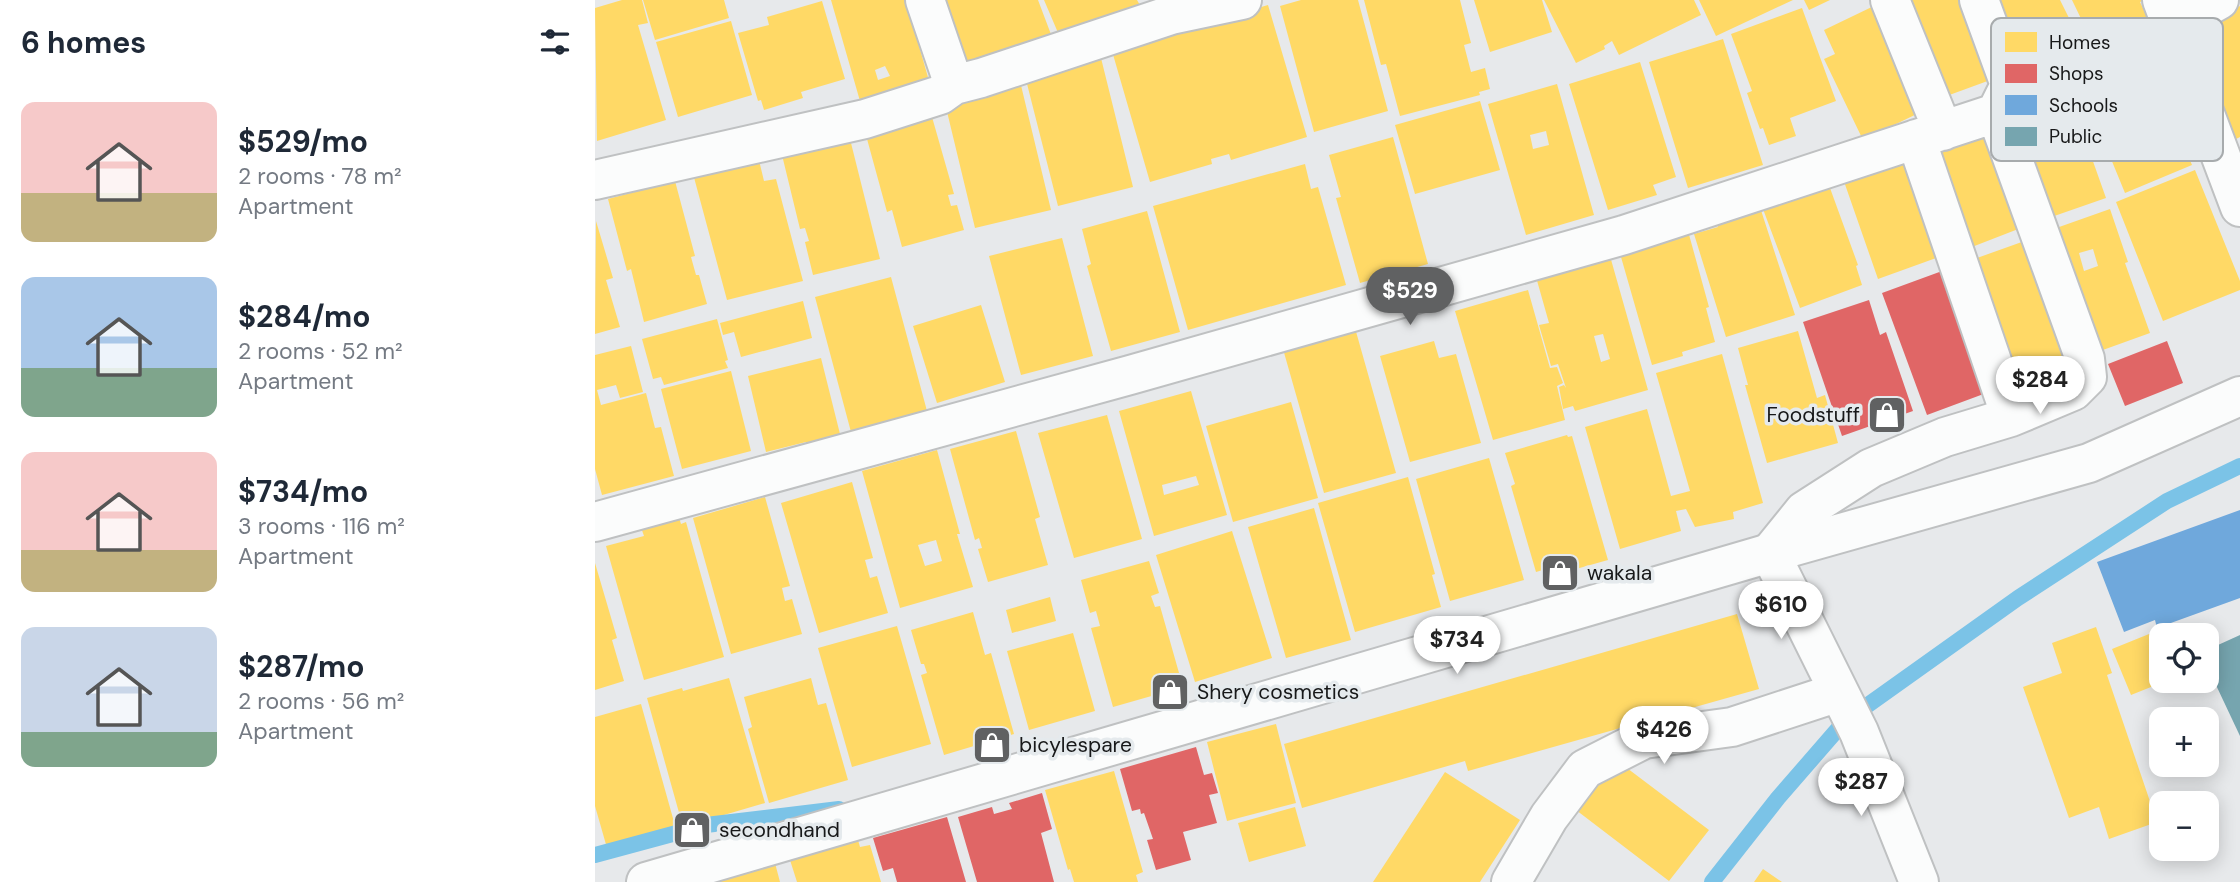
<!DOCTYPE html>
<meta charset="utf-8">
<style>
:root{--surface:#fff;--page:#f2f2f3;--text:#1f2937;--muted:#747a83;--accent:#606162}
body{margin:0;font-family:"DM Sans",sans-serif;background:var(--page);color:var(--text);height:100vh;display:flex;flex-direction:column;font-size:26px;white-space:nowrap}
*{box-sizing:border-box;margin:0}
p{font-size:23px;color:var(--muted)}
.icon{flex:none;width:38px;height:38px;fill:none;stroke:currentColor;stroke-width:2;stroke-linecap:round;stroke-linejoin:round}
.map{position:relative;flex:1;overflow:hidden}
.sheet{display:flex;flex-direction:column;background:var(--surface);width:595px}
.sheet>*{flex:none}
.tools{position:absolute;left:1554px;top:623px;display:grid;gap:14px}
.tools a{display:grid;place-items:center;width:70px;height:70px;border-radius:14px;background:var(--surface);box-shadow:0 4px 18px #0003;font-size:35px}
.price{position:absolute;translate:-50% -60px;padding:0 16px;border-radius:24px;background:#fff;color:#222;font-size:23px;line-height:46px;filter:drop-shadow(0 2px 4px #0008)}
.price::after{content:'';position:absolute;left:50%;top:42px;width:21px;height:16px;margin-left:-10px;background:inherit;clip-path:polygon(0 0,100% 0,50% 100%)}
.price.selected{background:var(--accent);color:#fff}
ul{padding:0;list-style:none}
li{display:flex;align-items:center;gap:21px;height:175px;padding:0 21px}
li span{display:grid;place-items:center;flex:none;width:196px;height:140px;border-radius:14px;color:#555}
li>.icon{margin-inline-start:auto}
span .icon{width:84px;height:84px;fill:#fffc;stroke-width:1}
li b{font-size:30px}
h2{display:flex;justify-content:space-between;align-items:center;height:84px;padding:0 21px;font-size:30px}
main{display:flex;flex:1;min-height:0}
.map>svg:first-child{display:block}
.homes{fill:#ffd966;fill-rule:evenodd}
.shops{fill:#e06666}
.schools{fill:#6fa8dc}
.public{fill:#76a5af}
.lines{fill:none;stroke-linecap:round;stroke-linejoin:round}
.stream{stroke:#7bc3e7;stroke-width:16}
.minor-casing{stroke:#bfc1c2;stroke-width:42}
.tertiary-casing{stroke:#bfc1c2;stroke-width:42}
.minor{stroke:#fbfcfc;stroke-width:38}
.tertiary{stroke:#fbfcfc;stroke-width:38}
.labels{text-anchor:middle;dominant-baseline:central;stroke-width:7;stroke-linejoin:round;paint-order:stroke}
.poi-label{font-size:21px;fill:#171819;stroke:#e5eaed;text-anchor:start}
.key{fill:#e5eaed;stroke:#a7abad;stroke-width:2}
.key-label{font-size:19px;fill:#171819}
</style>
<main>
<section class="sheet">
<h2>6 homes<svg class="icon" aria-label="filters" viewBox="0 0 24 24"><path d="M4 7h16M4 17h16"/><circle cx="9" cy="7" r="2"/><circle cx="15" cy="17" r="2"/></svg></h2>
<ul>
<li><span style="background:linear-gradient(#f6c9c9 65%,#c2b280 0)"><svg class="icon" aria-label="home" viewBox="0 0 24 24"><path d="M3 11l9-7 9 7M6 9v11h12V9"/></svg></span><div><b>$529/mo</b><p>2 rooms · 78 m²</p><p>Apartment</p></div></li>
<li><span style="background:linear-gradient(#a9c7e8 65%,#7fa58c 0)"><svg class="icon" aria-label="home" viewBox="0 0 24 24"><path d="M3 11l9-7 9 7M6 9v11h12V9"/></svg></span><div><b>$284/mo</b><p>2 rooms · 52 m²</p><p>Apartment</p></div></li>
<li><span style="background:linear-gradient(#f6c9c9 70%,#c2b280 0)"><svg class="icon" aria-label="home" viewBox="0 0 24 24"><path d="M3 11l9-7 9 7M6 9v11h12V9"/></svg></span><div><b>$734/mo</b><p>3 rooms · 116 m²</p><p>Apartment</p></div></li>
<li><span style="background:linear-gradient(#c9d6e8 75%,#7fa58c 0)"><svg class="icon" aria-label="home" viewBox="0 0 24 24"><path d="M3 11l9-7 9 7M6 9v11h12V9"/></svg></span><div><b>$287/mo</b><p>2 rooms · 56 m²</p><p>Apartment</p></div></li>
</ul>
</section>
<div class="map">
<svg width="1645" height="882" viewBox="0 0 1645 882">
<rect width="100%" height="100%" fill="#e7e9eb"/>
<path class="homes" d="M27,0H47L53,23L43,25L71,120L2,141L0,8Z
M48,0H129L134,18L60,40Z
M236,0H311L338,95L269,115ZM290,66L295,76L283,80L280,70Z
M348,0H443L457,37L376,70Z
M449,0H542L546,7L464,35Z
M706,0H763L793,111L719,132L685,6Z
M769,0H865L876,43L869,45L876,72L890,68L895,89L884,92L885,95L805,116L791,64L786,65Z
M879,0H947L957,32L895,52Z
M949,0H1099L1106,15L1024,55L1017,41L1009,46L1010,49L981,63Z
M1104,0H1198L1121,36Z
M1209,0H1235L1214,10Z
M1300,0H1381L1409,75L1338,101Z
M1386,0H1465L1485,40L1421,71Z
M1477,0H1550L1545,2L1560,33L1506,60Z
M227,1L250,79L206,92L208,98L169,110L166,100L163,101L143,33L174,25L172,17Z
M1283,4L1330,110L1268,140L1229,59L1240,54L1229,30Z
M673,5L712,137L636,160L634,154L616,159L617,164L555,182L517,51Z
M1645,6V137L1635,142L1583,36Z
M1207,8L1241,101L1195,118L1201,136L1174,145L1168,128L1165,129L1152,93L1157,91L1136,34Z
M136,21L157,95L83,117L61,42Z
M1128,39L1168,165L1093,188L1054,62Z
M505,54L538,187L463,206L429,72Z
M1550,54L1597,165L1530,193L1484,81Z
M1045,62L1081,177L1058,185L1062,195L1013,210L974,84Z
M424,77L456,210L380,228L348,95Z
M962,84L999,215L931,235L893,104ZM951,131L954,145L938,149L935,135Z
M1473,91L1511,198L1442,222L1404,115Z
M885,101L905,170L820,194L800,125Z
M335,110L359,194L353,195L356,206L362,205L369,230L307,247L297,210L292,212L269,128Z
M1392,122L1431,226L1364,252L1325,147Z
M253,131L285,259L218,275L210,242L214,241L210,228L205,229L187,155Z
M798,137L833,264L765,283L741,198L746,197L734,155Z
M1316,144L1355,253L1283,279L1245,170Z
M162,152L169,181L181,179L208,281L132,300L97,170Z
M710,164L716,189L723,187L751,285L593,330L558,206Z
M1600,170L1645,281V290L1568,321L1521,202Z
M1231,177L1263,265L1261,266L1267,285L1205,308L1165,201Z
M80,181L100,256L96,257L101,275H104L112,304L49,322L36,269L32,271L13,199Z
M1163,201L1200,315L1131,337L1099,234L1123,227L1120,215Z
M1515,209L1533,262L1530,263L1555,333L1494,355L1450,232ZM1498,249L1503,266L1489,271L1484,253Z
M552,211L585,332L516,351L492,266L496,264L487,229Z
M1,221L18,278L11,280L25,327L0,334Z
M1093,231L1114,307L1111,308L1120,342L1087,352L1088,356L1057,365L1024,250Z
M467,238L498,356L426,375L394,256Z
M1438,238L1482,361L1412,386L1368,263Z
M1015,256L1053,390L980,411L978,406L968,409L964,387L969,385L971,388L963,364L956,366L944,325L954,323L941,277ZM1008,334L1015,359L1006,362L999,336Z
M296,277L332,411L256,432L220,297Z
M933,290L955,368L962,367L968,383L962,386L970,420L898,440L860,311Z
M208,301L217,338L146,357L139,332L128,335L125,323Z
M386,305L410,382L342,403L318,326Z
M122,319L133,360L130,361L133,368L69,385L66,377L58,379L47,339Z
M758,321L801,473L729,493L686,342Z
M1203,331L1222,398L1230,395L1243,443L1172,463L1150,385H1153L1143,348Z
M839,341L844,358L861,354L886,443L815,462L785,356Z
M36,346L48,392L25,398L21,385L2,390L6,405L51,393L60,428L66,427L79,476L7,495L0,469V355Z
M1127,354L1168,503L1138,512L1139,519L1100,527L1091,509L1081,511L1086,531L1025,549L990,427L1052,409L1076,496L1095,491L1061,373Z
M226,358L245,434L237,436L239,446L213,452L211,442L171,452L153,376Z
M136,371L156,451L87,469L66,389Z
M596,391L632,515L559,536L524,411ZM601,476L604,485L569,495L567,485Z
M696,402L723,498L638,522L611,426Z
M512,415L547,539L479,558L443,433Z
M421,431L445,517L440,519L453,565L393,582L383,549L387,548L384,538L380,540L355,449Z
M972,435L973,437L977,436L1013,560L981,569L978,561L941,572L916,486L920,484L910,453Z
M342,450L365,534H362L378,587L305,608L267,471ZM341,540L347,561L330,566L323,545Z
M894,458L929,580L855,601L821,479Z
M813,477L840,574L837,575L846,607L760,632L723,503Z
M257,482L278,558L270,560L275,578L282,576L293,613L224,633L186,503Z
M170,497L195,586L187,588L190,601L197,599L207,634L136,654L98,518Z
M81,508L86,524L91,522L129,657L49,680L11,546L49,536L43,519Z
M719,508L756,640L691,658L653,527Z
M637,531L677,658L600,682L561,555Z
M554,561L564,593L556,596L560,607L565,606L588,687L518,707L496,628L505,626L501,611L495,613L486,580Z
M0,563L22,638L17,640L29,681L0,690Z
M455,597L461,621L417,633L411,610Z
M378,612L390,655L396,653L419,734L349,755L326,675L332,673L329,664H326L316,630Z
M1142,614L1164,689L873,771L870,761L707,808L689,744Z
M302,626L336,744L257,767L223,648Z
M1501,627L1517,673L1512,675L1562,822L1514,839L1504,807L1474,818L1428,687L1467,673L1457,643Z
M1559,632L1566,652V681H1571L1536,695L1517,649Z
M478,633L500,711L434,730L412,651Z
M134,678L170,803L88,827L52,698L87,688L88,691Z
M216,678L223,705L231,703L253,780L174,803L153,729L157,727L149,697Z
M46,704L81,829L12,848L0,806V717Z
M681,724L701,803L632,821L612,742Z
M1020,759L1114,830L1074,881L981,810Z
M519,771L548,872L541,875L543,882H479L475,869L473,870L450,790Z
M850,772L925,820L885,882H778Z
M700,807L711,846L654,862L643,823Z
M263,840L265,847L275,845L286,882H202L195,860Z
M180,863L185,882H118Z
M1168,869L1187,882H1159Z"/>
<path class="shops" d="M1358,267L1402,389L1332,415L1287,293Z
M1274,300L1285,335L1291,332L1318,411L1247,436L1208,322Z
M1572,341L1588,383L1530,406L1513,364Z
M601,747L609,775L617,773L623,793L614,795L622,823L588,832L596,860L561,870L552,840L558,839L549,813L546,814L545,809L537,811L525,769Z
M447,793L457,829L446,833L459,882H382L363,817L397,807L399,814L417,809L414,803Z
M352,817L371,882H302L298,868L288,871L278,838Z"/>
<path class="schools" d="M1645,510V598L1562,628L1560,620L1529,632L1502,562Z"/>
<path class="public" d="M1645,635V736L1612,666V650Z"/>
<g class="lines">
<path class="stream" d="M0,855L111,825L244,809
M1117,882L1183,798L1249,722L1423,598L1572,501L1645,466"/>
<g class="minor-casing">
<path id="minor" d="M330,0L359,85L386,78L576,15L647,0
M1295,0L1348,131
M1384,0L1415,85L1401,113L1490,359L1492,377L1478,391L1416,417
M1567,0L1645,207
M1321,139L1416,417L1350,437L1276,468L1209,511L1175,553L1264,732L1324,882
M0,180L270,119L345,95L359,85
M0,522L535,375L1029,235L1401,113L1561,44L1578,26L1624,0
M916,882L954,817L990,769L1049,739L1137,727L1244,692"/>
</g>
<g class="tertiary-casing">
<path id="tertiary" d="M51,882L1175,553L1494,463L1645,396"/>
</g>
<use href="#minor" class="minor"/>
<use href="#tertiary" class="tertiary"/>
</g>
<defs>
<g id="shop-square" transform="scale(2.0125)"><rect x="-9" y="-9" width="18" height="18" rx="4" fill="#606162" stroke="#e5eaed"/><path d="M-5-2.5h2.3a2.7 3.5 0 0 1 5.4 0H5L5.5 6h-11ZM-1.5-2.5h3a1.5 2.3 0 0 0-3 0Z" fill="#fff"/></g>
</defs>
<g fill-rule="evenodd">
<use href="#shop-square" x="1292" y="415"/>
<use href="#shop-square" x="965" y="573"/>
<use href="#shop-square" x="575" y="692"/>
<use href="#shop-square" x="397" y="745"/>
<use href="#shop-square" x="97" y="830"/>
</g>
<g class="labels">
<g class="poi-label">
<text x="1265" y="415" text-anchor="end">Foodstuff</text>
<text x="992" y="573">wakala</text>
<text x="602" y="692">Shery cosmetics</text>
<text x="424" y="745">bicylespare</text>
<text x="124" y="830">secondhand</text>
</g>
</g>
<rect x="1396" y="18" width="232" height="143" rx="10" class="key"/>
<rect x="1410" y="32" width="32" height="20" fill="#ffd966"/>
<rect x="1410" y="64" width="32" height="19" fill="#e06666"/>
<rect x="1410" y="95" width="32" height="20" fill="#6fa8dc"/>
<rect x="1410" y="127" width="32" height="19" fill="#76a5af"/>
<g class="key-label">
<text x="1454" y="49">Homes</text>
<text x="1454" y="80">Shops</text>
<text x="1454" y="112">Schools</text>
<text x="1454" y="143">Public</text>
</g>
</svg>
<div class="tools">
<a><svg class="icon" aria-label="locate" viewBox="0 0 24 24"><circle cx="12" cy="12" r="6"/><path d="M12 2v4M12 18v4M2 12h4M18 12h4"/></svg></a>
<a>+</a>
<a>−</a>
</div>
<b class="price selected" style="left:815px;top:327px">$529</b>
<b class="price" style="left:1445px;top:416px">$284</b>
<b class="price" style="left:1186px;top:641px">$610</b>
<b class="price" style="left:862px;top:676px">$734</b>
<b class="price" style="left:1069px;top:766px">$426</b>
<b class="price" style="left:1266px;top:818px">$287</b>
</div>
</main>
